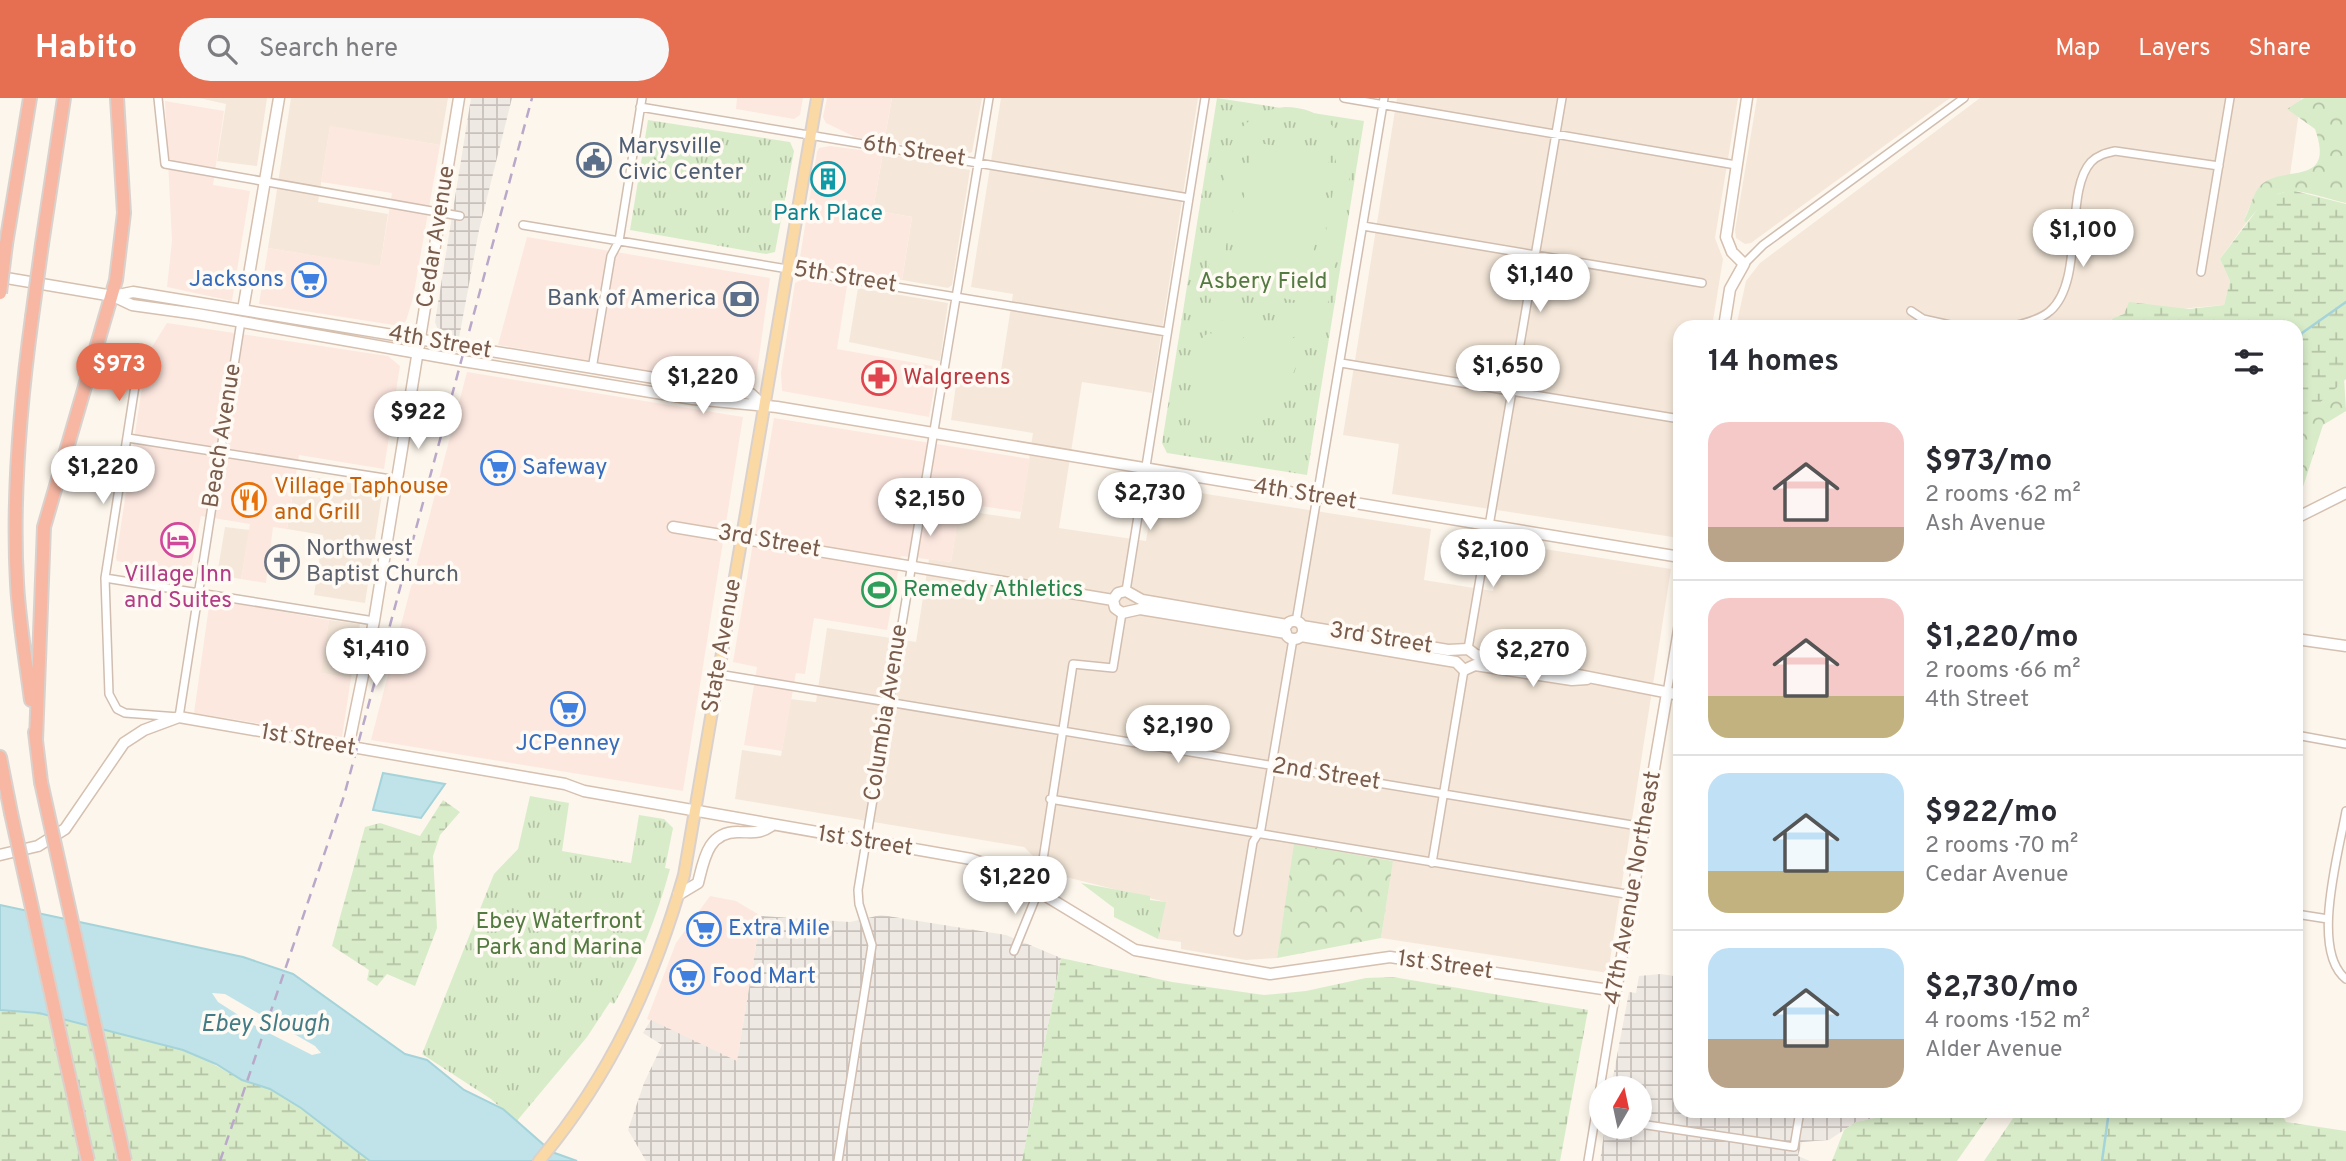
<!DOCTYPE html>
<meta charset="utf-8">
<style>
:root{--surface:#fff;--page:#f7f7f7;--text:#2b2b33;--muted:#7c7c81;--line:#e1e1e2;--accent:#e76f51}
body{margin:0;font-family:Overpass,sans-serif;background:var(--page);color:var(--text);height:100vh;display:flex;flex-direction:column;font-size:26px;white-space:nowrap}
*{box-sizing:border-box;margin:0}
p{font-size:23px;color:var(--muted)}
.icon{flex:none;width:38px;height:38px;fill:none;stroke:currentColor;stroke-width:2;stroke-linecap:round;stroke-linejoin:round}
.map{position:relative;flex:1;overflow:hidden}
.panel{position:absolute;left:1673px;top:222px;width:630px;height:798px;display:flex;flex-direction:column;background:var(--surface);border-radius:21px;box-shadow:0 4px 10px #0003}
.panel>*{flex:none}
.needle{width:46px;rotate:9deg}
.controls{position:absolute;left:1589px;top:978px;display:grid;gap:14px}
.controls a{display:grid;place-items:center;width:63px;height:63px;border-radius:50%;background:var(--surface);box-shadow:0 4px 10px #0003;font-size:35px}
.price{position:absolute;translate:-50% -60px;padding:0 16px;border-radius:24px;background:#fff;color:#222;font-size:23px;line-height:46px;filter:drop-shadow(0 2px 4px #0008)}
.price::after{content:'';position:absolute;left:50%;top:42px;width:21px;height:16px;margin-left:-10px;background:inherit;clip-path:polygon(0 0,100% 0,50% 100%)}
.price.selected{background:var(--accent);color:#fff}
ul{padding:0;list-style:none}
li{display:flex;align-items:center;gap:21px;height:175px;padding:0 35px}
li+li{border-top:2px solid var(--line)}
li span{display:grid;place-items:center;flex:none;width:196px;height:140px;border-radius:21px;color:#555}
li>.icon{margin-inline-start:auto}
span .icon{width:84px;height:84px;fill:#fffc;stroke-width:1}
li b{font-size:30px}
h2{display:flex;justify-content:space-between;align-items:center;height:84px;padding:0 35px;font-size:30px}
header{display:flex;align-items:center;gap:42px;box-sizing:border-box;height:98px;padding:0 35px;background:var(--accent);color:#fff}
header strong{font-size:33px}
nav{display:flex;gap:38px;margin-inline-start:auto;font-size:24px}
.search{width:490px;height:63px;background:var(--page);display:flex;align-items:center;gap:18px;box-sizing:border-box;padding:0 24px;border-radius:38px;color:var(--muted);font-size:26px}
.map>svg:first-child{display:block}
.residential{fill:#f5e8da}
.commercial{fill:#fde8e0}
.industrial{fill:url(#industrial-grid)}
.grass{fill:url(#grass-tufts)}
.forest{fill:url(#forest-crowns)}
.wetland{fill:url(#wetland-marsh)}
.pitch{fill:#d8ecc9;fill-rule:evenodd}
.water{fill:#bfe3e8;stroke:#a5d3da;stroke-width:2}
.pier{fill:#fdf6ec}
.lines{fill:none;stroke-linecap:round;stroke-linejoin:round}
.stream{stroke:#a5d3da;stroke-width:2.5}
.street-casing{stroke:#d1beb0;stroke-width:10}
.secondary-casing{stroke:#d6c0b0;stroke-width:13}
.primary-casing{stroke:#dad1cd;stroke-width:14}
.highway-casing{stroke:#dad1cd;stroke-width:16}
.street{stroke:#fff;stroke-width:7}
.secondary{stroke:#fff;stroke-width:10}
.primary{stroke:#fbd9a5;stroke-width:10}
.highway{stroke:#f7b7a3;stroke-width:12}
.rail{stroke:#b9a8c9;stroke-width:2.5;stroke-dasharray:10 7;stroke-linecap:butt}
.highway-bridge-casing{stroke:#dad1cd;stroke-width:16;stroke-linecap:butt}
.highway-bridge{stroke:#f7b7a3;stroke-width:12}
.labels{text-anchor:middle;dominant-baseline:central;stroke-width:7;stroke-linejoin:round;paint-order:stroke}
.service-label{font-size:23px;fill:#4e5e75;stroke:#fffaf3;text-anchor:start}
.street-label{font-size:23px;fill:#7a5c4d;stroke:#fffaf3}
.culture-label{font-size:23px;fill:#0d838f;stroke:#fffaf3}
.shop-label{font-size:23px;fill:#366cbe;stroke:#fffaf3;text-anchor:start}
.park-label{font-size:23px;fill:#537a41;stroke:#fffaf3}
.health-label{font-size:23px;fill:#be3a42;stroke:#fffaf3;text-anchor:start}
.food-label{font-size:23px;fill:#c56008;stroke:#fffaf3;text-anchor:start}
.worship-label{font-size:23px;fill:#5b616d;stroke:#fffaf3;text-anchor:start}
.hotel-label{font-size:23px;fill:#b23c85;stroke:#fffaf3}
.leisure-label{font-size:23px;fill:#27864d;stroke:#fffaf3;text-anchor:start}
.water-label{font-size:24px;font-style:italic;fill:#437c86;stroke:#fffaf3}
</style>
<header>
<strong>Habito</strong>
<div class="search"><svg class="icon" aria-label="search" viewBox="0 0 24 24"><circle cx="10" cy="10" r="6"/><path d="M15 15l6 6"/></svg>Search here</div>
<nav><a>Map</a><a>Layers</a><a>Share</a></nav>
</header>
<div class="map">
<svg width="2346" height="1063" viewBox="0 0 2346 1063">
<defs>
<pattern id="industrial-grid" width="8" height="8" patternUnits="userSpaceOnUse" patternTransform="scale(1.75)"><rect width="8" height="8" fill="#efe9e4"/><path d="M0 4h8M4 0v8" fill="none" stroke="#c7c0bb"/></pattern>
<pattern id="grass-tufts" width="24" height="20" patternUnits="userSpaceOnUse" patternTransform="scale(1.75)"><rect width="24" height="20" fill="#d8ecc9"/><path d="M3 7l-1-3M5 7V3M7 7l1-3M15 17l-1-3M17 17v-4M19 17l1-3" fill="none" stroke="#b4c2a5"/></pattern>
<pattern id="forest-crowns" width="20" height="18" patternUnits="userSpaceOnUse" patternTransform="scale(1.75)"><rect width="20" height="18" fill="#d8ecc9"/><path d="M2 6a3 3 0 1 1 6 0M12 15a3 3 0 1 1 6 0" fill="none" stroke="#b4c2a5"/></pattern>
<pattern id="wetland-marsh" width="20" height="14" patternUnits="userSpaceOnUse" patternTransform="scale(1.75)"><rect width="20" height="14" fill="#d8ecc9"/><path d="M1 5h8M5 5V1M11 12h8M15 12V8" fill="none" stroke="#b4c2a5"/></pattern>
</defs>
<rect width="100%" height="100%" fill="#fdf6ec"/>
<path class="residential" d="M199,0H267L257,68L217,63L226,6Z
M291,0H448L440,47L330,29L318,104L388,116L380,169L268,150Z
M892,0H982L972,54L967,56L884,44Z
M1001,0H1198L1152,295L1082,284L1059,430L1146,443L1155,388L1431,431L1424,482L1493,493L1501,444L1671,471L1608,875L1381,840L1394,754L1296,739L1277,860L1246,862L1181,851V844L1158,841L1165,804L1050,775L1024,749L735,701L742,652L781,658L790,601L816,604L827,530L916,544L929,461L951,464L959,412L1020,421L1033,335L951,322L958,273L1000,279L1013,196L971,189Z
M1397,0H1738L1715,140L1723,161L1712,229H1680L1679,440L1392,396L1399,346L1343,337Z
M1757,0H1950L1751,145L1745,146L1736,140L1735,132Z
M1980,0H2301L2290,77L2254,98L2244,122L2246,125L2220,161L2230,183L2224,207L2124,216L2113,220L2104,229H1736L1746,183L1760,165Z
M883,55L970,72L952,187L948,190L902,182L912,119L873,112Z
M858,190L948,205L940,263L849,244Z
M296,377L383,390L365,505L314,497L323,437L287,431Z
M225,429L250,432L241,481L217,477Z
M329,522L360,526L351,580L320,575Z"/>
<path class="commercial" d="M737,0H803L800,17L794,21L736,11Z
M827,0H892L884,44L855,39L826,25L823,19Z
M165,3L224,13L213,87L250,93L232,203L167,189L172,143Z
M330,28L440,47L413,200L406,223L400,228L259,206L268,150L380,168L392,95L321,84Z
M830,48L883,55L873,112L912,119L902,182L807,167L802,163L800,159L817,54L819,50Z
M527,139L770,180L755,288L752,290L498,247Z
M803,181L847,188L837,251L938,269L929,319L782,293L781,275L795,185Z
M167,225L388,258L400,268L384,371L299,357L287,431L273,429L266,485L241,481L250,426L201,418L190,475L137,467L117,463L116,460L147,257Z
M467,274L743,319L683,693L371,642Z
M774,320L1030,361L1021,414L961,405L951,464L901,458L887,532L814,520L805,576L796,575L782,653L744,647L757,569L733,564Z
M210,501L329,522L321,575L351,580L342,639L194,615Z
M710,798L736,803L761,818L737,963L647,921L676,845Z"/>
<path class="industrial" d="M471,0H512L479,132L459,240L439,235L435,224Z
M881,817L1006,837L1061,860L1022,1063H646L628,1032L644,985L662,947L643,935L651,922L737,963L761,818L850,824Z
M1661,876L1680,879V1013H1909L1856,1024L1829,1042L1802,1044L1798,1058L1810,1063H1600L1605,1029H1640V990H1611L1629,894L1636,895L1639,878Z"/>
<path class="grass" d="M1217,0L1364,23L1307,377L1167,355L1162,345Z
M648,22L790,44L794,53L775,154L766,156L630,132Z
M530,698L569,705L562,753L631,765L639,717L664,721L673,730L665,770L670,771C657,819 639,863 614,906L610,904L587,939L516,1024L491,1001L422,956L494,776L518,751Z
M1081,785L1150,798V802L1166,804L1158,841L1114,819V810Z"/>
<path class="forest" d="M2304,0H2346V105C2295,93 2283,79 2246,125L2244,122C2250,112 2252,96 2261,87C2283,66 2336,90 2315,31L2287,11Z
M2344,280L2346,313L2323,327L2301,395L2296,398V326Z
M1294,746L1393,763L1381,840L1277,860Z"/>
<path class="wetland" d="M2291,92L2346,106V281L2296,326V229H2106L2113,220L2124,216L2129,204L2189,211L2224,207L2230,183L2220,161L2266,100Z
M443,702L460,714L440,737L433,758L437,830L415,888L387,876L377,888L367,882L369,872L332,848L365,729L380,725L420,738Z
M1061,860L1172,884L1264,897L1306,893L1366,880L1393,879L1588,912L1560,1063H1022Z
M0,901L166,940L242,982L270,991L301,1010L370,1063H0Z
M1909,1013H1992L1957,1063H1832L1844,1032L1856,1024Z
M2018,1013H2280L2286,1024L2346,1033V1063H1984Z"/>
<path class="pitch" d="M1285,9C1322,9 1348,34 1351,71L1329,202C1317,231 1295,244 1265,245L1300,253C1290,307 1243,339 1189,330L1204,238L1209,235L1251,243C1221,230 1205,206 1208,173L1229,51C1239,26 1258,12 1285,9ZM1292,23C1318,27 1335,44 1337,71L1313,206C1303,222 1287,233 1268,232C1202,229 1226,152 1233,112C1237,91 1238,68 1246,48C1257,31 1272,23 1292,23Z
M1253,44L1330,57L1305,204L1229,191Z"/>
<path class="water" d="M383,675L445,686L421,720L373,712Z
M0,807L243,859L293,876L405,956L427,962L464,992L503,1011L552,1054L577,1063H370L301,1010L270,991L242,982L216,966L183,952L39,915L0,912Z"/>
<path class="pier" d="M212,895L225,896L315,948L321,955L312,957L257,929L218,904Z"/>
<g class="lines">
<path class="stream" d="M2296,246L2302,235L2346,204
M2102,1063L2109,1013"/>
<g class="street-casing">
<path id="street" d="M158,0L165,66L460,118
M1344,0L1736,67
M640,9L1189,100
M523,127L1167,234
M1363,128L1702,185
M1744,166L1763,147L1964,0
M2201,174L2230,0
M1911,213L1923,221L1959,229
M2010,229C2022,226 2040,222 2050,213C2085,183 2064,93 2091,64C2098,57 2106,55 2115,53L2219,68
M1341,265L1680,321
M592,271L611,158L619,143L642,0
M137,275L105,480L109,596L117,611L125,615L179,619L241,223
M128,340L397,382
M105,480L374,523
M1126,493L1205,0
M1296,524L1384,0
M1468,551L1562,0
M718,576L1644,729
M1667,595L1680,516
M2296,637L2346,646
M1050,701L1632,797
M2346,713C2339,754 2310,853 2346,881
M1432,765L1464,572
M2296,816L2328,821
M1238,834L1253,744L1261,731L1293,541
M1014,853L1038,794L1073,566L1113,570L1122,515
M1640,1026L1794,1049L1800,1013
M838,1063L872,847L859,806L858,792L989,0
M1588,1063L1616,893"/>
</g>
<g class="secondary-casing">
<path id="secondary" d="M0,179L113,198L132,207L197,216L463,263L693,301L777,309L1680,459
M113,198L133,194L751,296L763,307
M243,212L279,0
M1724,229L1730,191L1744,166L1732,154L1726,139L1747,0
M2296,420L2346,395
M673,429L1113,502
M1113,502L1115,510L1122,515L1140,511L1286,535
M1113,502L1118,495L1126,493L1142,502L1287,527
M1285 532a9 9 0 1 1 18 0a9 9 0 1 1-18 0Z
M1302,528L1448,552L1468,551L1476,557L1680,597
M1301,538L1456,564
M2296,541L2346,548
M1456,564L1464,572L1475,567
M1475,567L1572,582L1587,581
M348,650L374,523L459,0
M0,757L38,748L65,731L124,645L144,632L179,619L565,686L584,693L971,761L1003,772L1135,852L1270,876L1390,859L1616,893L1667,595
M678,797L698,785C704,761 708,733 739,734C754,734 759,736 771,728"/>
</g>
<g class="primary-casing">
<path id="primary" d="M539,1063C611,977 653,885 684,777L817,0"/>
</g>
<g class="highway-casing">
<path id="highway" d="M6,146L30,0
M42,146L64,0
M31,602C26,563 19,524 17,485C12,396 20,307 32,219
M35,634L41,684
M36,642L44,429L116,182L124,115L117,0
M0,659L11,715"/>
</g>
<use href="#street" class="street"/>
<use href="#secondary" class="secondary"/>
<use href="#primary" class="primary"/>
<use href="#highway" class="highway"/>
<path class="rail" d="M220,1063L344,698L532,0"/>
<g class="highway-bridge-casing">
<path id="highway-bridge" d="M0,195L6,146
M32,219L42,146
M41,684L125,1063
M11,715L88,1063"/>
</g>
<use href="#highway-bridge" class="highway-bridge"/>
</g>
<defs>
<g id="civic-ring" transform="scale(1.75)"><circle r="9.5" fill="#fffaf3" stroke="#5c6f8a" stroke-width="1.5"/><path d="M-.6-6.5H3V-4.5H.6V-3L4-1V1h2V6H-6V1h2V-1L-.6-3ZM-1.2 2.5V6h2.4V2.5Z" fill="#5c6f8a"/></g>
<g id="building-ring" transform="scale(1.75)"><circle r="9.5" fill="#fffaf3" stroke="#0f9aa8" stroke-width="1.5"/><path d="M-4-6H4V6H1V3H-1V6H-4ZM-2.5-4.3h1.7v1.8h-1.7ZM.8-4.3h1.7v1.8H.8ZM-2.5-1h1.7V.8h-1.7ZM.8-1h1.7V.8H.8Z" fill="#0f9aa8"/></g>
<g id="supermarket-ring" transform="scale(1.75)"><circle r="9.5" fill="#fffaf3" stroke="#3f7fe0" stroke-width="1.5"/><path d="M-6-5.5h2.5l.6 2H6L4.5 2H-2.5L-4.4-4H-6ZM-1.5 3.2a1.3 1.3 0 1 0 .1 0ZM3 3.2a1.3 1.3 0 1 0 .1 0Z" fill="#3f7fe0"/></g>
<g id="bank-ring" transform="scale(1.75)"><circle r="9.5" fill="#fffaf3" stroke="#5c6f8a" stroke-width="1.5"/><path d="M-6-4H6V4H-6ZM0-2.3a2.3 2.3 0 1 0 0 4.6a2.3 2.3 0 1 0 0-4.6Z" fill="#5c6f8a"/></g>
<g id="pharmacy-ring" transform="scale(1.75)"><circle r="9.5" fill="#fffaf3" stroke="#e0444e" stroke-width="1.5"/><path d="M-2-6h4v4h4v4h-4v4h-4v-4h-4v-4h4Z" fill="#e0444e"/></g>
<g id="restaurant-ring" transform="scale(1.75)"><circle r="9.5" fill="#fffaf3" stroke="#e8710a" stroke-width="1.5"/><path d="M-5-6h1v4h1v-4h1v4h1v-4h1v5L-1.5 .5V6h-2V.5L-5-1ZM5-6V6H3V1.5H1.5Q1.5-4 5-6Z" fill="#e8710a"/></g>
<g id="hotel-ring" transform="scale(1.75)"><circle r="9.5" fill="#fffaf3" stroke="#d1479c" stroke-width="1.5"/><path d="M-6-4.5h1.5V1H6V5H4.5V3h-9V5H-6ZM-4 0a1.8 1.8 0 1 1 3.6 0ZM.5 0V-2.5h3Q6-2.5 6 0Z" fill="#d1479c"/></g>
<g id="church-ring" transform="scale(1.75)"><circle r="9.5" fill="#fffaf3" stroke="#6b7280" stroke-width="1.5"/><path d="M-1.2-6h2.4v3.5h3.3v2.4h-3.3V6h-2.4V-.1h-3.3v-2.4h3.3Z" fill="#6b7280"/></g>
<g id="stadium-ring" transform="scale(1.75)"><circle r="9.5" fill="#fffaf3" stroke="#2e9e5b" stroke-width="1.5"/><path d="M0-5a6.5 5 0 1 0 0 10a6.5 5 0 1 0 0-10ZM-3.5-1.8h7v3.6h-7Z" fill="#2e9e5b"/></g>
</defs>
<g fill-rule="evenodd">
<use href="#civic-ring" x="594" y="62"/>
<use href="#building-ring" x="828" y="81"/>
<use href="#supermarket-ring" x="309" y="182"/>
<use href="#bank-ring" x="741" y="201"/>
<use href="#pharmacy-ring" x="879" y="280"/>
<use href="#supermarket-ring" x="498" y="370"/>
<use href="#restaurant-ring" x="249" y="402"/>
<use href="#hotel-ring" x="178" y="442"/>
<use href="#church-ring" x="282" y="464"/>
<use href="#stadium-ring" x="879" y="492"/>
<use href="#supermarket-ring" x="568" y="611"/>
<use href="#supermarket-ring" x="704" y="831"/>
<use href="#supermarket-ring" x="687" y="879"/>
</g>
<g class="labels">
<g class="service-label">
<text x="618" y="49">Marysville<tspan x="618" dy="26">Civic Center</tspan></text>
<text x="716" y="201" text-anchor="end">Bank of America</text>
</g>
<g class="street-label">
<text transform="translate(914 54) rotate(9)">6th Street</text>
<text transform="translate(437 139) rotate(-81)">Cedar Avenue</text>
<text transform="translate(845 180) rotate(9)">5th Street</text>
<text transform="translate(440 245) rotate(10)">4th Street</text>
<text transform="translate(223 338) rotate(-81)">Beach Avenue</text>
<text transform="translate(1305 397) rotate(9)">4th Street</text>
<text transform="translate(769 444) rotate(10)">3rd Street</text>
<text transform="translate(1381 541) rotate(9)">3rd Street</text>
<text transform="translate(723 548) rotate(-80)">State Avenue</text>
<text transform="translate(887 615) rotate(-81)">Columbia Avenue</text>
<text transform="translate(308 643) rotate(10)">1st Street</text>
<text transform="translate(1326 677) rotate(9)">2nd Street</text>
<text transform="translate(865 744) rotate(9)">1st Street</text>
<text transform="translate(1634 790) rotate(-80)">47th Avenue Northeast</text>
<text transform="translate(1445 868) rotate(8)">1st Street</text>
</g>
<g class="culture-label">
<text x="828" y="116">Park Place</text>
</g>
<g class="shop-label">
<text x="284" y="182" text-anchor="end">Jacksons</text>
<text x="522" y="370">Safeway</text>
<text x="568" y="646" text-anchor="middle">JCPenney</text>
<text x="728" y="831">Extra Mile</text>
<text x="712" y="879">Food Mart</text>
</g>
<g class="park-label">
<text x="1263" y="184">Asbery Field</text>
<text x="559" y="824">Ebey Waterfront<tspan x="559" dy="26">Park and Marina</tspan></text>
</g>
<g class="health-label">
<text x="903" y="280">Walgreens</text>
</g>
<g class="food-label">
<text x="274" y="389">Village Taphouse<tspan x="274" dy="26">and Grill</tspan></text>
</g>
<g class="worship-label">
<text x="306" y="451">Northwest<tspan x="306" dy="26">Baptist Church</tspan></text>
</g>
<g class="hotel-label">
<text x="178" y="477">Village Inn<tspan x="178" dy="26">and Suites</tspan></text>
</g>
<g class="leisure-label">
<text x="903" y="492">Remedy Athletics</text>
</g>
<g class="water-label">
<text x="265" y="927">Ebey Slough</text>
</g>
</g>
</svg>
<div class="controls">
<a><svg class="needle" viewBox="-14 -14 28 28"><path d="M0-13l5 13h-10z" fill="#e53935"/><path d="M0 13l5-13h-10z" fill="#7c7c81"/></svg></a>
</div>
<b class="price" style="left:2083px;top:171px">$1,100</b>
<b class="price" style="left:1540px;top:216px">$1,140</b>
<b class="price selected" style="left:119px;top:305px">$973</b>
<b class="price" style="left:1508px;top:307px">$1,650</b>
<b class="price" style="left:703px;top:318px">$1,220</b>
<b class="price" style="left:418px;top:353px">$922</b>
<b class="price" style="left:103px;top:408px">$1,220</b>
<b class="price" style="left:1150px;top:434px">$2,730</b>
<b class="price" style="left:930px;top:440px">$2,150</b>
<b class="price" style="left:1493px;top:491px">$2,100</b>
<b class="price" style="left:376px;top:590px">$1,410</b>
<b class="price" style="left:1533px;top:591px">$2,270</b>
<b class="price" style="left:1178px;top:667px">$2,190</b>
<b class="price" style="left:1015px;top:818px">$1,220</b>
<section class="panel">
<h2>14 homes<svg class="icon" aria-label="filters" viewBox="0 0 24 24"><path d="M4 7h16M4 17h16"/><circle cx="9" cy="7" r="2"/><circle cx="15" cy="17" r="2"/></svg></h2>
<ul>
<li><span style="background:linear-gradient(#f6c9c9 75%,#b9a48a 0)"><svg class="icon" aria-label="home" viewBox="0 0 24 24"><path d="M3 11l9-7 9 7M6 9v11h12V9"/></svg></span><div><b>$973/mo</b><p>2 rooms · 62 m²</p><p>Ash Avenue</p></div></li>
<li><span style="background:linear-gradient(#f6c9c9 70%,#c2b280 0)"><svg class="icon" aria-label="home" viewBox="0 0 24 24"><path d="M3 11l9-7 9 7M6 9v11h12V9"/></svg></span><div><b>$1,220/mo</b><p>2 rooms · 66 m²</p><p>4th Street</p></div></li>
<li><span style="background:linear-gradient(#bfe0f5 70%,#c2b280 0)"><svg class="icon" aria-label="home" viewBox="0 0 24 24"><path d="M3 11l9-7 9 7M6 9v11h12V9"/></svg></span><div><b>$922/mo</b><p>2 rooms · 70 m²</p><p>Cedar Avenue</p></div></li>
<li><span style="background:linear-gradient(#bfe0f5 65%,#b9a48a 0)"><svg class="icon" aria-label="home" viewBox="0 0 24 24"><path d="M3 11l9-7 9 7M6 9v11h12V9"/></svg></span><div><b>$2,730/mo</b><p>4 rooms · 152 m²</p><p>Alder Avenue</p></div></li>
</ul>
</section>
</div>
